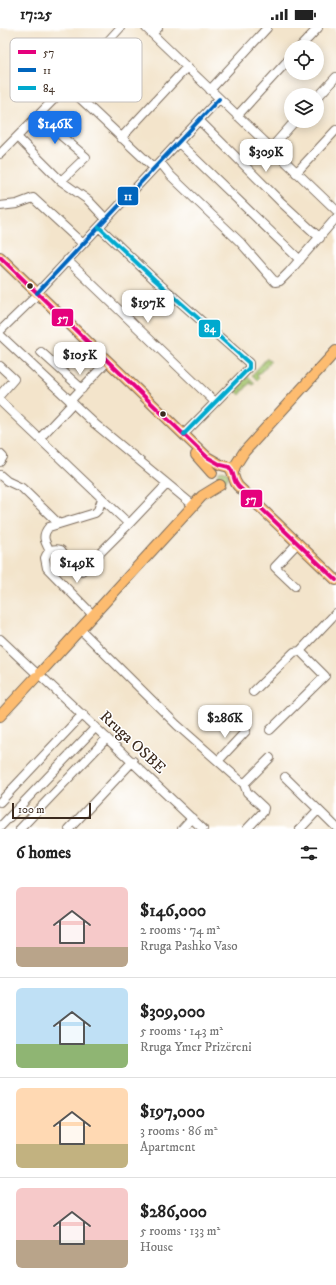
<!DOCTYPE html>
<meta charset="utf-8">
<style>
:root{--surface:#fff;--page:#f6f6f6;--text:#222;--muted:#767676;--line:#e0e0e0;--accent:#1a73e8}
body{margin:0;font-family:"IM FELL DW Pica",serif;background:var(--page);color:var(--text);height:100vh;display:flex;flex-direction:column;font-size:15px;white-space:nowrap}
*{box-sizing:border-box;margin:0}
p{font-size:13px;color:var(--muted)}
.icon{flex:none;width:22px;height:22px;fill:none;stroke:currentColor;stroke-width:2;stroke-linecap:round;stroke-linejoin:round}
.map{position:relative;height:801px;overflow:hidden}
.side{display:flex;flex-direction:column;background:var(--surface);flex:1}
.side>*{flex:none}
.tools{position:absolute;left:284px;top:12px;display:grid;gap:8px}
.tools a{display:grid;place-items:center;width:40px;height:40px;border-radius:50%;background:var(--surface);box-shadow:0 2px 10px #0003;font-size:20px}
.scale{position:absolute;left:12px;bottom:10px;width:79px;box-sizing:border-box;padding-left:4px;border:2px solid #3b2a1e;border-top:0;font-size:11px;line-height:14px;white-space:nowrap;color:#3b2a1e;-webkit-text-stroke:3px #fff;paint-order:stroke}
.price{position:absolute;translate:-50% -34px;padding:0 9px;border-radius:8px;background:#fff;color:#222;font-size:13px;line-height:26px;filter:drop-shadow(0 1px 2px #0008)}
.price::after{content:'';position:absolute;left:50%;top:24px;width:12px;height:9px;margin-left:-6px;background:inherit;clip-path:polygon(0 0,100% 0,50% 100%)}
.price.active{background:var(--accent);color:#fff}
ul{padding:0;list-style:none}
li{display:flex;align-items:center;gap:12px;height:100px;padding:0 16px}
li+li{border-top:1px solid var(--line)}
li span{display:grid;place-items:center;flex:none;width:112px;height:80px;border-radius:6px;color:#555}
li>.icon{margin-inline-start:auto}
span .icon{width:48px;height:48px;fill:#fffc;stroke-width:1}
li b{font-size:17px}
h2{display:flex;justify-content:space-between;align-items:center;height:48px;padding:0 16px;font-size:17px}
.status{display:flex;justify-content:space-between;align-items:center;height:28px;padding:0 20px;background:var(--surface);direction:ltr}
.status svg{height:11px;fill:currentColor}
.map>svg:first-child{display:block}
.grass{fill:url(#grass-dots);stroke:#6f7644}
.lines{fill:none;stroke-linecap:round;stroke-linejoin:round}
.minor-casing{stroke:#7b6b5b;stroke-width:10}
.major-casing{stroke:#7b6b5b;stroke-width:12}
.minor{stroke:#fff;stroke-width:8}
.major{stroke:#fdbc70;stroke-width:10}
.bus-1-casing{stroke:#fff;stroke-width:7}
.bus-2-casing{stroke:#fff;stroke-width:7}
.bus-3-casing{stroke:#fff;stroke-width:7}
.bus-1{stroke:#e5007d;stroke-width:4}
.bus-2{stroke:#0065bd;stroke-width:4}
.bus-3{stroke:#00a9ce;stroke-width:4}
.bus-dot{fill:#3b2a1e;stroke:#fff;stroke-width:1.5}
.labels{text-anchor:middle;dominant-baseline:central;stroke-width:3;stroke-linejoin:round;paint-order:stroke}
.street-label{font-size:16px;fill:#3b2a1e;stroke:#fff}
.key{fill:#fff;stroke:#c4bfbc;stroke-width:1}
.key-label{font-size:11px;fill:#3b2a1e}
.line-badge{stroke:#fff;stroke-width:1.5}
.badge-label{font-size:11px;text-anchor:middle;font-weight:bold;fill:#fff}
</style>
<div class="status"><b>17:25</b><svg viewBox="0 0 49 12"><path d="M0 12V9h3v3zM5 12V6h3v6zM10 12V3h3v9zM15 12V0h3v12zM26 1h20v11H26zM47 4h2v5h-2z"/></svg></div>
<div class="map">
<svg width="336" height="801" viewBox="0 0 336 801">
<defs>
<pattern id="grass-dots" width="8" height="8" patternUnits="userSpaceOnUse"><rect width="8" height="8" fill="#a3c36b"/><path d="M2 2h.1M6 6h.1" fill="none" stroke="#869f57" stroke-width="1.8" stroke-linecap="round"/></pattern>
</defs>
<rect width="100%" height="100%" fill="#fff"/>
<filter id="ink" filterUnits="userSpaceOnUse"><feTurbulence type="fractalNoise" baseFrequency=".025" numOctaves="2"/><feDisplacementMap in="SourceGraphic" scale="8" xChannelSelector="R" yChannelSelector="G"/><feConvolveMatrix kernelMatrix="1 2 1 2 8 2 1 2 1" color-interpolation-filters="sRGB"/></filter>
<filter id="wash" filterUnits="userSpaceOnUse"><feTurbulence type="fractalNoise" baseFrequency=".012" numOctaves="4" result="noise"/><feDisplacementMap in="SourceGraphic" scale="16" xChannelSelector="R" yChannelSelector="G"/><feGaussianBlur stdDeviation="0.9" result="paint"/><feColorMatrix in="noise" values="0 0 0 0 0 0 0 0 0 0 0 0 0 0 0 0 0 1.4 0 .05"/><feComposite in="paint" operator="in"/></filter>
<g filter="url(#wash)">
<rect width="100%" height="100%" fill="#f3e4cb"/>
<path class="grass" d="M267,330L271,333L257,348L259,350L257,352L252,347Z
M248,348L255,355L253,357L250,355L240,367L235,362Z
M217.5 448a5.5 5.5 0 1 1 11 0a5.5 5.5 0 1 1-11 0Z"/>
</g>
<g filter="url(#ink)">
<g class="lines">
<g class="minor-casing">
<path id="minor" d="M146,0L336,182
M152,6L158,0
M300,19L318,0
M67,58L154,140
M210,62L267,0
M317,70L336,49
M38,88L86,129L61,153
M237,88L291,29
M199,92L282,175L320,210
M17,109L61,153L88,172L106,191
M121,110L187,39
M178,114L300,232
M271,120L295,93
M0,126L67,58L120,0
M160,134L171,148L240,214L275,254L280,253L289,244L336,190
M296,145L336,102
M0,178L17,176L33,170L83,216
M99,199L155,252L249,335V340L184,406
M67,232L215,374
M37,265L219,71
M0,303L33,271
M0,307L95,396L193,477
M41,324L82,361
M0,338L14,351L0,367
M0,373L129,496L82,543L75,541L61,522C54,520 48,522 45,530L47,540L93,587
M70,373L103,338
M40,410L73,375
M0,426L3,429L0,434
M0,447L7,453L22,460L58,495
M129,496L167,456
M294,519L275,539L295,558
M50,523C45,514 41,508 49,499L95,485L98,482L102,471
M80,601L177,697L244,756
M0,611L36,645
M42,649L203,801
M253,664L294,624L300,623L336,585
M270,702L325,648L300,623
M218,733L246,703
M285,749L336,799
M0,774L83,686
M0,799L96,699
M20,801L107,710
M69,801L133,733
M182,801L192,790
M247,801L263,784L264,780L247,764L244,756L270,730
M300,801L318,782"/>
</g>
<g class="major-casing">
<path id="major" d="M0,229L207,429L221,437L229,439C235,445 232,451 238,458L336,552
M196,427L212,445
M233,445L235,438L244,424L336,323
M41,644L202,468L220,457
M0,688L36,649"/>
</g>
<use href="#minor" class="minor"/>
<use href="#major" class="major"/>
<g class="bus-1-casing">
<path id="bus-1" d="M0,229L207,429L221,437L229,439C235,445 232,451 238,458L336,552"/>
</g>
<g class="bus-2-casing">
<path id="bus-2" d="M37,265L219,71"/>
</g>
<g class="bus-3-casing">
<path id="bus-3" d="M99,199L155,252L249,335V340L184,406"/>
</g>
<use href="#bus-1" class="bus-1"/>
<use href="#bus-2" class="bus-2"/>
<use href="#bus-3" class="bus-3"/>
</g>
</g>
<g class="bus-dot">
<circle cx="30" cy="258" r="3.5"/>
<circle cx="163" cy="386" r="3.5"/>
</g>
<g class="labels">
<g class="street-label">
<text transform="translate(133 714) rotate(43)">Rruga OSBE</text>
</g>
</g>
<rect x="10" y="10" width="132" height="64" rx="6" class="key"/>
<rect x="18" y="22" width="18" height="4" fill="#e5007d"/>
<rect x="18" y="40" width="18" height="4" fill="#0065bd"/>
<rect x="18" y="58" width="18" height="4" fill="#00a9ce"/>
<g class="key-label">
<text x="43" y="28">57</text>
<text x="43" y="46">11</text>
<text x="43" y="64">84</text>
</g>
<g class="line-badge">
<rect x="117" y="158" width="22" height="20" rx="4" fill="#0065bd"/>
<rect x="51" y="280" width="23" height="19" rx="4" fill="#e5007d"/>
<rect x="198" y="291" width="23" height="19" rx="4" fill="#00a9ce"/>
<rect x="240" y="461" width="23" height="19" rx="4" fill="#e5007d"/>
</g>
<g class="badge-label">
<text x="128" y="172">11</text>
<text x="63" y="294">57</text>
<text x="210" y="304">84</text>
<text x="251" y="475">57</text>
</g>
</svg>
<div class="tools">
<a><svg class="icon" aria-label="locate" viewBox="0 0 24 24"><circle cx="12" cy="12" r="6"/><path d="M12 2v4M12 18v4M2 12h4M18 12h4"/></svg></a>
<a><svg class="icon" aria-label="layers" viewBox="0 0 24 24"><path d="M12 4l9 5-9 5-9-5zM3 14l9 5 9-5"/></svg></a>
</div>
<div class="scale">100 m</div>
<b class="price active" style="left:55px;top:117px">$146K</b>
<b class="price" style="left:266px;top:145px">$309K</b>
<b class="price" style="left:148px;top:296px">$197K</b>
<b class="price" style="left:80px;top:348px">$105K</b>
<b class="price" style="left:77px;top:556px">$149K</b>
<b class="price" style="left:225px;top:711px">$286K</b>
</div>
<section class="side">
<h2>6 homes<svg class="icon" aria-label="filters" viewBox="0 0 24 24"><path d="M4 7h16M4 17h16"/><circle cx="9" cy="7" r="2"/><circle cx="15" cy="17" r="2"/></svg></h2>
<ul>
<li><span style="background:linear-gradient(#f6c9c9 75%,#b9a48a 0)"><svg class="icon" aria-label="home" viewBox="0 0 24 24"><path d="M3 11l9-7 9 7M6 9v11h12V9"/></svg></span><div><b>$146,000</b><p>2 rooms · 74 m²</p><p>Rruga Pashko Vaso</p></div></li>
<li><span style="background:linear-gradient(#bfe0f5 70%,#8fb573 0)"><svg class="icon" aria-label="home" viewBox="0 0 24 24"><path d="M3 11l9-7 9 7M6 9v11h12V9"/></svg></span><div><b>$309,000</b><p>5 rooms · 143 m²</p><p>Rruga Ymer Prizëreni</p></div></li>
<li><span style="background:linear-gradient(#ffd9b3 70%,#c2b280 0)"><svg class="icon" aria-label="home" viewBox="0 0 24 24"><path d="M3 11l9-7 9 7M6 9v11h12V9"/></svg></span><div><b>$197,000</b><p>3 rooms · 86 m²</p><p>Apartment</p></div></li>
<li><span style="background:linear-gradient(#f6c9c9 65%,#b9a48a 0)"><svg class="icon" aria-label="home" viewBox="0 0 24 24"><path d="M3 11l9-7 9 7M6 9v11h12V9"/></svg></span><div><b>$286,000</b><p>5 rooms · 133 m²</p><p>House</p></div></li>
</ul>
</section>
